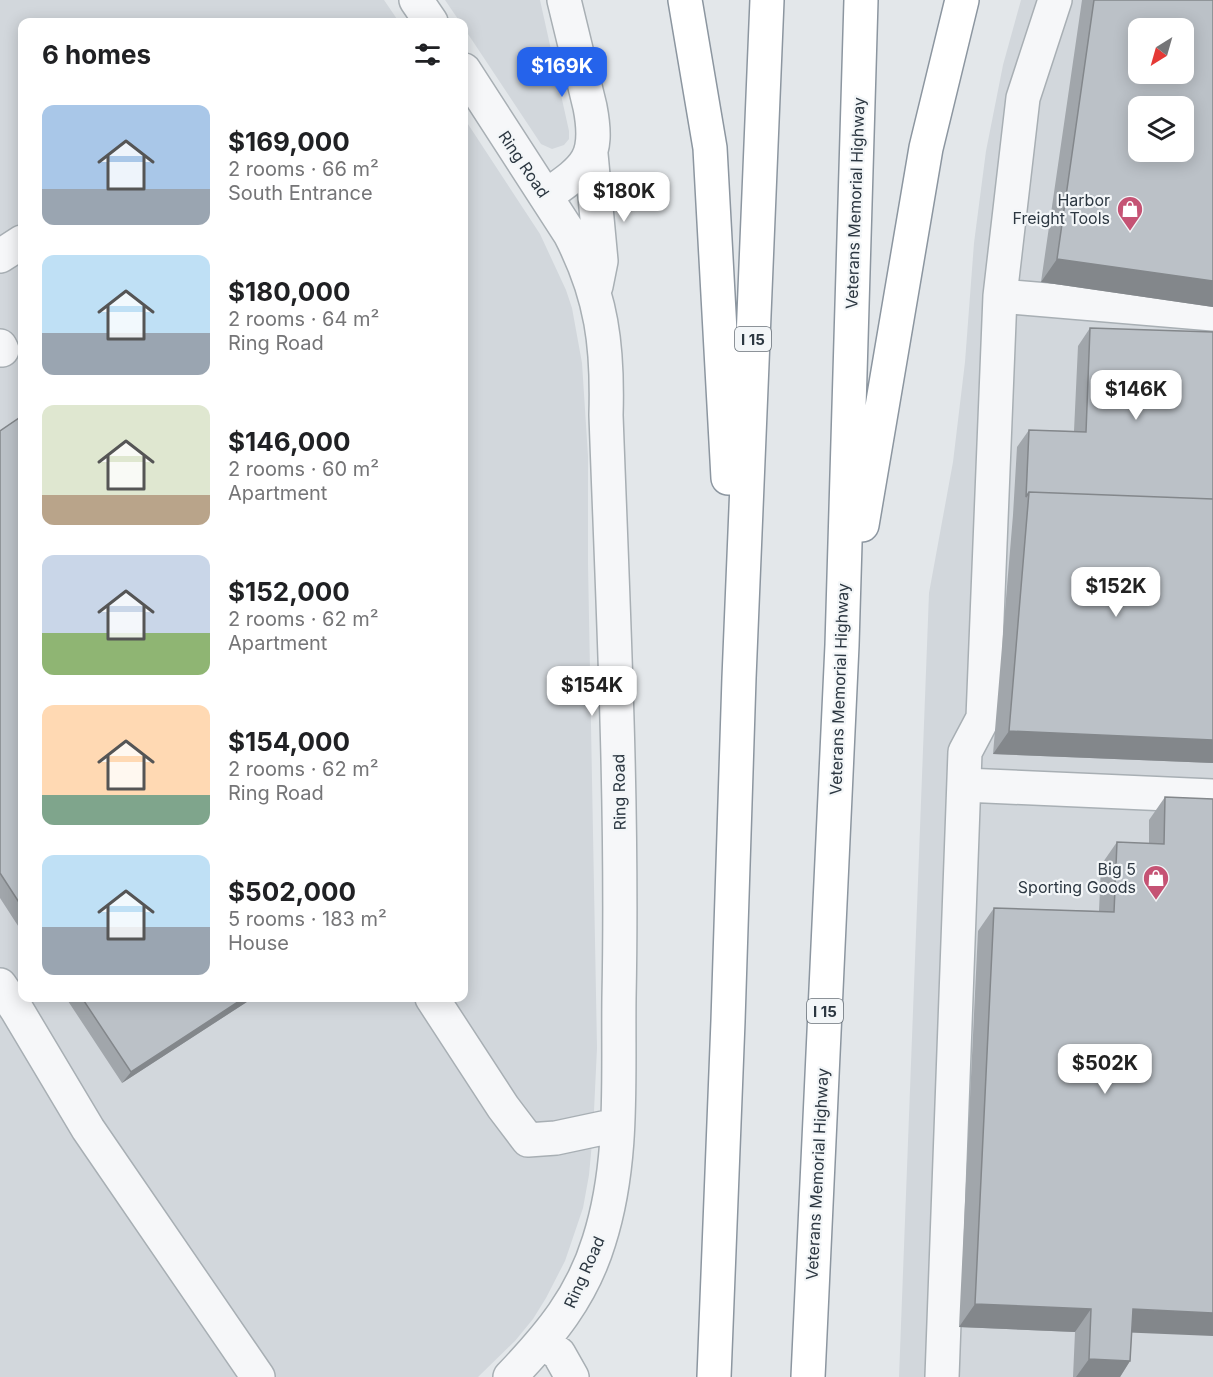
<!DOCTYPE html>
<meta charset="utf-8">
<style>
:root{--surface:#fff;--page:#f6f6f6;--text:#202124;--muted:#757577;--accent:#2563eb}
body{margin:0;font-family:Inter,sans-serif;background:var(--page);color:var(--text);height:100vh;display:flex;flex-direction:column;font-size:22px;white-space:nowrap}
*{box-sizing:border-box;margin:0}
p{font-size:20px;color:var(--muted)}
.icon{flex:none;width:33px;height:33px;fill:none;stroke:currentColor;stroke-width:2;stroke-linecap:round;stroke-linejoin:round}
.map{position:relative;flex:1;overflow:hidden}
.panel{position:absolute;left:18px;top:18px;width:450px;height:984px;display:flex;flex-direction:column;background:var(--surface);border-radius:12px;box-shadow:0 3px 15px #0003}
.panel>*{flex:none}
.needle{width:39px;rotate:217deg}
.tools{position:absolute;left:1128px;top:18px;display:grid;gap:12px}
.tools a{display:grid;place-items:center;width:66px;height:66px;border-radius:12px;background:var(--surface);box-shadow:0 3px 15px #0003;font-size:30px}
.price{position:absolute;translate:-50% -51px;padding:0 14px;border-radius:12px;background:#fff;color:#222;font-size:20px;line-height:39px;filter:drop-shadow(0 2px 3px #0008)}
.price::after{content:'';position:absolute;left:50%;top:36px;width:18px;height:14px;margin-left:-9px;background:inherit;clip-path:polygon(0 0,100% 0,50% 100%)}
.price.selected{background:var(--accent);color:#fff}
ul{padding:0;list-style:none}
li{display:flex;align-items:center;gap:18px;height:150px;padding:0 24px}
li span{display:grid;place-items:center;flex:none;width:168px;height:120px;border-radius:12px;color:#555}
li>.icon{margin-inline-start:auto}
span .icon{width:72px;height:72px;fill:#fffc;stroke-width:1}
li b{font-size:26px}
h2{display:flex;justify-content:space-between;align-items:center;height:72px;padding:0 24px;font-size:26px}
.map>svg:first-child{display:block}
.built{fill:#d2d7dc;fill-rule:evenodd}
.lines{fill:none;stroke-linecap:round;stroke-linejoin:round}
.minor-casing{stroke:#a8afb4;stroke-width:36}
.highway-casing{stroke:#8c96a0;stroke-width:36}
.minor{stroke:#f6f7f9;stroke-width:33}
.highway{stroke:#fff;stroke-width:33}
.wall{fill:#a1a6ab}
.shaded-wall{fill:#83878b}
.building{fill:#bbc1c7;stroke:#83878b;stroke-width:1.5;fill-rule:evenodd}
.labels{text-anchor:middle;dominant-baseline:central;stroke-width:4.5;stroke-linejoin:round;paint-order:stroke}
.shield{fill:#f3f6f8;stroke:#687078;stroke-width:1.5}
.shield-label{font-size:15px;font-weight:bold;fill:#2c3741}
.street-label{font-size:16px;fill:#2c3741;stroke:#f3f6f8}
.poi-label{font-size:16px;fill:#2c3741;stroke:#f3f6f8;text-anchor:end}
</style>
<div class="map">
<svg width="1213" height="1377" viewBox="0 0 1213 1377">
<rect width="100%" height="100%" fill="#e3e7ea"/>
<path class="built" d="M0,0H384L399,22H22V998H464V118L540,234L566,290L572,308L582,363L588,456V564L597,1048L593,1132L589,1175L583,1208L565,1261L546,1298L533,1319L515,1341L478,1377H0Z
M445,0H540L569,131V139L564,145L552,149L541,144L464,28V22H460Z
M1021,0H1213V1377H899L929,593L953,462L965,362L974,243L986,151L1003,65ZM1138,28H1184V74H1138ZM1138,106H1184V152H1138Z"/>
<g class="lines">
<g class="minor-casing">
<path id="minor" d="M416,0L431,22
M464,70L570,234C602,296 608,346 606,415C613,609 623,804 619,998C618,1079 624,1163 599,1241C582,1297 550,1335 510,1377
M591,154L601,261L596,286
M546,196C586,168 600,159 590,107L564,0
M0,256L22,242
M1000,296L1213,314
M0,346L2,350
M964,785L1213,796
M0,985L17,1010L88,1129L258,1377
M432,998L503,1107L528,1140L556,1138L617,1125
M543,1342L559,1354L572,1377
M942,1377L965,752L983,718L1000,296L1023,98L1055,0"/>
</g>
<g class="highway-casing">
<path id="highway" d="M685,0L710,148L728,478
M862,525L926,148L962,0
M714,1377L728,1021L739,678L767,0
M808,1377L842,645L861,0"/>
</g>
<use href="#minor" class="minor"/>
<use href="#highway" class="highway"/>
</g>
<path class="wall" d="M1082,0H1213V307L1041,282Z
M1090,328L1213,763L993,754L1013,515L1017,447L1029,430L1074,431L1078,346Z
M22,416V932L0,898V431Z
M1165,797L1213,799L1132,1333L1130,1361L1120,1377H1073L1075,1332L959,1327L978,931L994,908L1099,911L1101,865L1117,842L1149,844V820Z
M66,998H253L122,1083Z"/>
<path class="shaded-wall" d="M1057,259L1213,281V307L1041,282Z
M1009,731L1213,740V763L993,754Z
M244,998H253L122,1083L131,1072Z
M975,1304L1091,1309L1075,1332L959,1327Z
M1133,1309L1213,1313V1336L1117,1332Z
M1089,1359L1130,1361L1120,1377H1076Z"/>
<path class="building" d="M1094,0H1213V281L1057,259ZM1138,28H1184V74H1138ZM1138,106H1184V152H1138Z
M1090,328L1213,332V499L1029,492L1026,497L1029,430L1086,432Z
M22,416V907L0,873V431Z
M1029,492L1213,499V740L1009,731Z
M1165,797L1213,799V1313L1133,1309L1130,1361L1089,1359L1091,1309L975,1304L994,908L1114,912L1117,842L1164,844Z
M82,998H244L131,1072Z"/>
<defs>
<g id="shop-pin" transform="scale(1.35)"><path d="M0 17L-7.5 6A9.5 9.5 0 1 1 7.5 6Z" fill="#c55374" stroke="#f3f6f8"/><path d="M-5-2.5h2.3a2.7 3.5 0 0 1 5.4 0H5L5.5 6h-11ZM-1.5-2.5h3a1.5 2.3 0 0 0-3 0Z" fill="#fff"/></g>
</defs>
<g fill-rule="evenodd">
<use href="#shop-pin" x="1130" y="209"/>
<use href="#shop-pin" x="1156" y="878"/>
</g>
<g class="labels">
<g class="shield">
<rect x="735" y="327" width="36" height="24" rx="4.5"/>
<rect x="807" y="999" width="36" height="24" rx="4.5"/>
</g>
<g class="shield-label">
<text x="753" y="339">I 15</text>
<text x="825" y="1011">I 15</text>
</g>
<g class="street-label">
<text transform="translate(524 164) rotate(56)">Ring Road</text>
<text transform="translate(855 203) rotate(-88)">Veterans Memorial Highway</text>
<text transform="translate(839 689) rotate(-88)">Veterans Memorial Highway</text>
<text transform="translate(619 792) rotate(-91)">Ring Road</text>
<text transform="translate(817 1174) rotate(-87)">Veterans Memorial Highway</text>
<text transform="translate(584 1272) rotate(-66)">Ring Road</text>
</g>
<g class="poi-label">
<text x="1110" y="200">Harbor<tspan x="1110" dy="18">Freight Tools</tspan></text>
<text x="1136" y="869">Big 5<tspan x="1136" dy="18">Sporting Goods</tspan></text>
</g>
</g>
</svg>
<div class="tools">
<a><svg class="needle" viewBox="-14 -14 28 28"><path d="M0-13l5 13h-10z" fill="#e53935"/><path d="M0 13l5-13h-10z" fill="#757577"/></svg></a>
<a><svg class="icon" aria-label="layers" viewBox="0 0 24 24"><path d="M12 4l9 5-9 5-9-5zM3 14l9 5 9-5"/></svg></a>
</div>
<b class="price selected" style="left:562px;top:98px">$169K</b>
<b class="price" style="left:624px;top:223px">$180K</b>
<b class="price" style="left:1136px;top:421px">$146K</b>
<b class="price" style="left:1116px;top:618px">$152K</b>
<b class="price" style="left:592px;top:717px">$154K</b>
<b class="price" style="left:1105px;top:1095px">$502K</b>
<section class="panel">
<h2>6 homes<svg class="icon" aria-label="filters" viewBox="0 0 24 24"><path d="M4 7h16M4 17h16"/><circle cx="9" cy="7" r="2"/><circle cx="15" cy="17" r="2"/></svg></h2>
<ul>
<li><span style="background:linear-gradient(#a9c7e8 70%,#9aa5b1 0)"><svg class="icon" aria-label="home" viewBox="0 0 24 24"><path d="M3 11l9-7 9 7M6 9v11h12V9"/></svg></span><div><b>$169,000</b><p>2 rooms · 66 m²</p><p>South Entrance</p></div></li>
<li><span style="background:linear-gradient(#bfe0f5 65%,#9aa5b1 0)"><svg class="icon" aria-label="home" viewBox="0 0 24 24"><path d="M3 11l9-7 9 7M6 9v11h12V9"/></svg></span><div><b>$180,000</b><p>2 rooms · 64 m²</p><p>Ring Road</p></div></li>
<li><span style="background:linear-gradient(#dfe7d0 75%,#b9a48a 0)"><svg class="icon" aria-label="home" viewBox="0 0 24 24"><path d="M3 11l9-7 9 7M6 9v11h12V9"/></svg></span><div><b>$146,000</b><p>2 rooms · 60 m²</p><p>Apartment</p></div></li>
<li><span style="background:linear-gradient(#c9d6e8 65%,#8fb573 0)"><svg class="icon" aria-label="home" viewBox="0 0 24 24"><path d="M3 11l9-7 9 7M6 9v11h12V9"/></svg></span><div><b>$152,000</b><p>2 rooms · 62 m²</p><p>Apartment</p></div></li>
<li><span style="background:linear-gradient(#ffd9b3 75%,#7fa58c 0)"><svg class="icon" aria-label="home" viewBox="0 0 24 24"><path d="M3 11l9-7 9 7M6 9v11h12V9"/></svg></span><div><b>$154,000</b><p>2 rooms · 62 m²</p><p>Ring Road</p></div></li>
<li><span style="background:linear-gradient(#bfe0f5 60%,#9aa5b1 0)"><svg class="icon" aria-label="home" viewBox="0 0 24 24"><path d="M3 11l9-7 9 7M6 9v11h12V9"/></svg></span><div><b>$502,000</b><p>5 rooms · 183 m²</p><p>House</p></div></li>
</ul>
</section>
</div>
